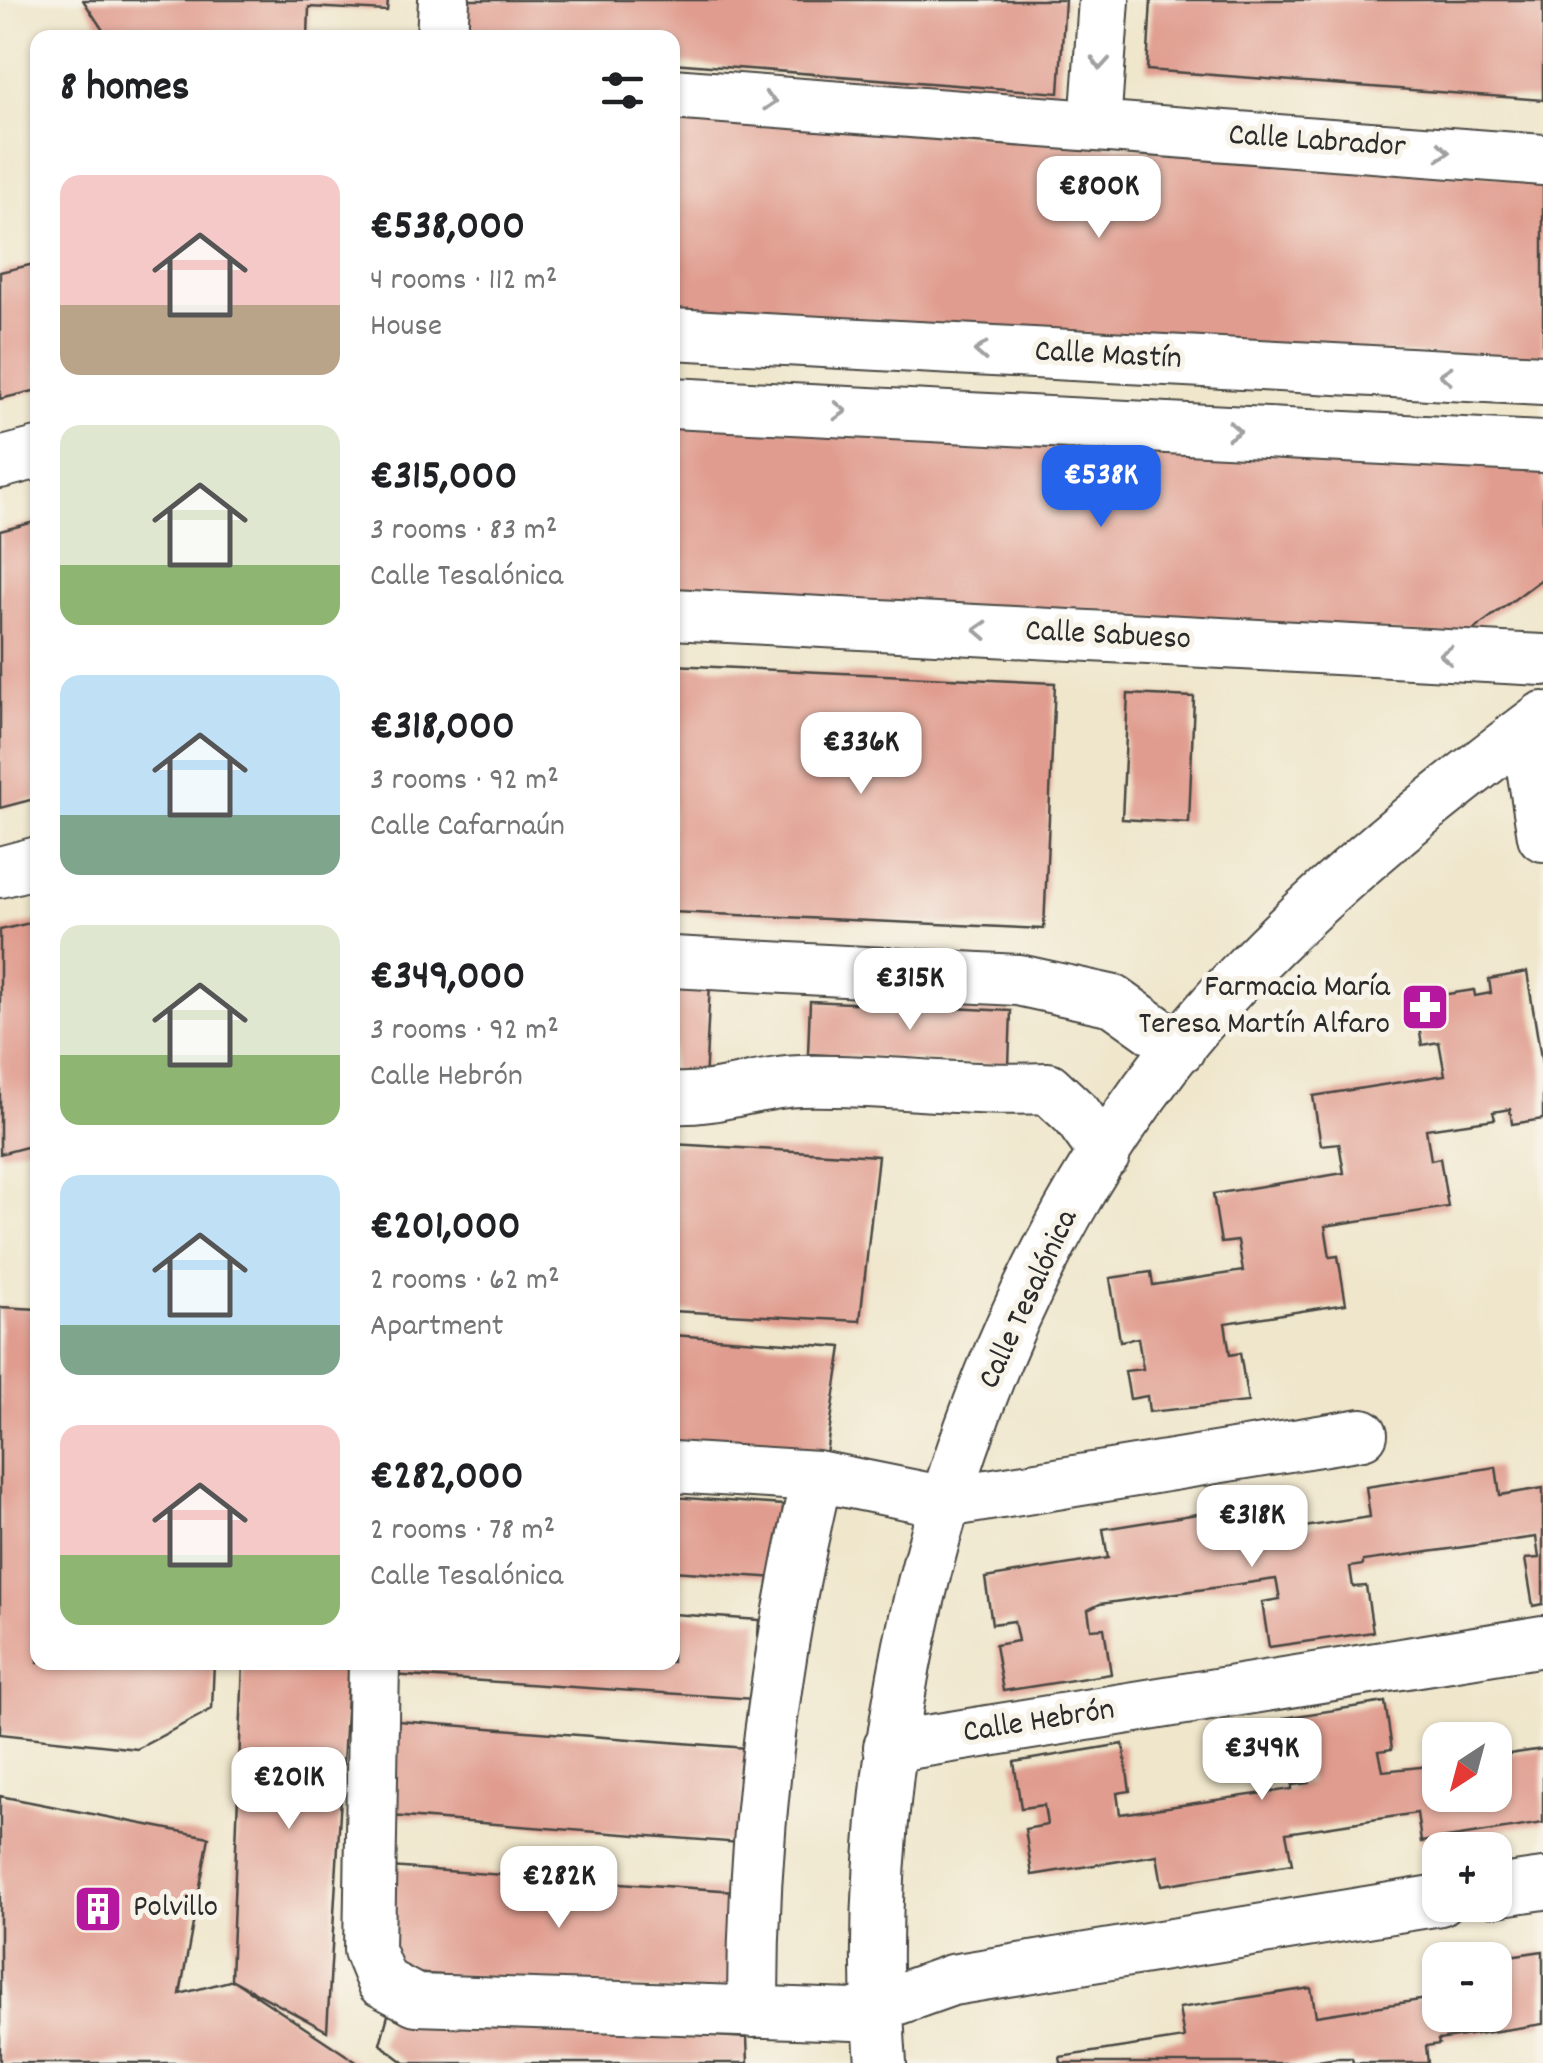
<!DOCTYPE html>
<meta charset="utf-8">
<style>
:root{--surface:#fff;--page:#f6f6f6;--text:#202124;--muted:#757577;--accent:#2563eb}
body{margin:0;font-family:Dekko,sans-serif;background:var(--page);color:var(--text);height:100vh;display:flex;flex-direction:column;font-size:38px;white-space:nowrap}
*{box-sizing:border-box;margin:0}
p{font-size:32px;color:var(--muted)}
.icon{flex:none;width:55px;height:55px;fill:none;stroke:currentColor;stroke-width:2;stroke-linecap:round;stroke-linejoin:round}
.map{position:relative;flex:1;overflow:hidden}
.side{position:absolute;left:30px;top:30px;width:650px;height:1640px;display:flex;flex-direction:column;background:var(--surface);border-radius:20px;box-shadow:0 2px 8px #0004}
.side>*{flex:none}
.needle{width:65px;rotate:216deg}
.tools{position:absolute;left:1422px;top:1722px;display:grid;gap:20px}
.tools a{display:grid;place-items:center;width:90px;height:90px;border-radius:20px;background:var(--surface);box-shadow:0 2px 8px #0004;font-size:50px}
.price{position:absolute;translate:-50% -85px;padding:0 22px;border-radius:20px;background:#fff;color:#222;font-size:32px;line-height:65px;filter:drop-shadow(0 2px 5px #0008)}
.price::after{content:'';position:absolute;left:50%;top:60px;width:30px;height:22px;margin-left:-15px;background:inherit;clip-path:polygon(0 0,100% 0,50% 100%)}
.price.selected{background:var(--accent);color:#fff}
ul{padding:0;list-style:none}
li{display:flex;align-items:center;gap:30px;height:250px;padding:0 30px}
li span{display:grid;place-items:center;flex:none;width:280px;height:200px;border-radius:20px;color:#555}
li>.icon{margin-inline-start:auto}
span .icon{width:120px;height:120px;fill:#fffc;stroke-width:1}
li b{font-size:42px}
h2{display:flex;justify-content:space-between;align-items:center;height:120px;padding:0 30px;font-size:42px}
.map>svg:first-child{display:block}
.building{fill:#e09d8f}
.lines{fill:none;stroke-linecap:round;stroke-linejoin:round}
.minor-casing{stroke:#484743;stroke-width:54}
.minor{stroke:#fff;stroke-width:50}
.oneway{stroke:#a0a0a0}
.labels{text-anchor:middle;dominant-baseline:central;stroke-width:10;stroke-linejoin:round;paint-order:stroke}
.street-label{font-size:32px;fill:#2b2b2b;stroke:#f7f3e8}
.poi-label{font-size:32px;fill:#2b2b2b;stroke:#f7f3e8;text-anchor:end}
</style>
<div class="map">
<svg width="1543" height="2063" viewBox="0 0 1543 2063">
<rect width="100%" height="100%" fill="#f7f3e8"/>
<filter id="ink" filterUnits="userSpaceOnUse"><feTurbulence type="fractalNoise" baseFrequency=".01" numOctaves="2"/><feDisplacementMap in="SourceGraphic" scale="20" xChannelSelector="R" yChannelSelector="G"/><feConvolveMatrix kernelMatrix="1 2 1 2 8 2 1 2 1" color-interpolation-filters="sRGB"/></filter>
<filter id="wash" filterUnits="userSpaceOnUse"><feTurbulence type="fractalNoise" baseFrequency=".0048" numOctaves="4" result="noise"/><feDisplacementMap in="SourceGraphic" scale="40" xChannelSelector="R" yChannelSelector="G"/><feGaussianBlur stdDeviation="2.25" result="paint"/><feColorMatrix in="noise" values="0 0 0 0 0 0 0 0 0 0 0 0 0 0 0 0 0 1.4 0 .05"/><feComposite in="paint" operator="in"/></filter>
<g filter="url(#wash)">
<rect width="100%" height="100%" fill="#efe6cb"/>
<g id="blocks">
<path class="building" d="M83,0H388L387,11L309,7L308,38H108Z
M463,0H1065L1059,93L672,63V38H461Z
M1151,0H1543V100L1147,70Z
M672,111L1543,179V361L672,315Z
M38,263V390L0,399V272Z
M672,422L1543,467V578L1465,636L672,595Z
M38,521V798L0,808V531Z
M672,665L1055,683L1044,929L672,912Z
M1128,694L1194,697L1189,823L1122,819Z
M38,921V1144L0,1154V930Z
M1527,972L1543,1070V1119L1512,1124L1510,1109L1493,1112L1495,1119L1426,1129L1431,1160L1440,1158L1448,1207L1325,1226L1330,1257L1338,1256L1346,1304L1225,1323L1230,1355L1240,1353L1248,1402L1149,1412L1147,1396L1130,1399L1125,1371L1143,1369L1138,1338L1120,1341L1110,1278L1151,1272L1153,1285L1243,1271L1238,1241L1221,1243L1213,1194L1344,1173L1339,1143L1321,1145L1313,1096L1445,1075L1439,1042L1422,1045L1415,999L1474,990L1475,996L1491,993L1489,979Z
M672,980L710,982L705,1084L672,1082Z
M810,1001L1011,1011L1009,1065L808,1054Z
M672,1144L878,1156L860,1321L672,1311Z
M0,1307L38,1309V1662H214L212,1709L137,1749L0,1734Z
M672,1335L842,1347L826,1454L672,1448Z
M1496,1467L1500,1495L1543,1488V1604L1533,1606L1525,1559L1539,1558L1536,1537L1363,1561V1565L1350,1567L1353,1587L1366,1586L1373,1632L1269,1647L1262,1602L1280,1599L1276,1579L1100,1604L1088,1610L1091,1629L1104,1628L1111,1674L1003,1691L995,1645L1018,1641L1014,1621L992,1624L985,1578L1108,1558L1103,1529L1235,1508L1240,1537L1356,1519L1370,1517L1366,1487Z
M672,1497L783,1505L779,1578L672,1571Z
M672,1614L759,1620L754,1699L392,1675V1662H672Z
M243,1662H349L327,2031L231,1979Z
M1385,1702L1392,1749L1379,1751L1383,1771L1440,1765V1795H1495V1756L1543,1749V1823L1421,1842L1417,1813L1286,1833L1292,1864L1162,1885L1157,1855L1032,1875L1025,1829L1047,1825L1044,1805L1021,1808L1014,1762L1123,1744L1130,1791L1117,1793L1120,1814L1292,1789V1785L1309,1783L1306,1763L1291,1765L1284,1718Z
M398,1721L746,1748L740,1843L391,1816Z
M0,1796L209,1837L180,1994L233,1980L358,2063H0Z
M389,1867L735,1891L729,1995L382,1971Z
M1543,1951V2024L1438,2040L1439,2044L1426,2046L1428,2063H1353L1352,2058H1337L1305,2063H1061L1060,2057L1184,2038L1179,2008L1311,1988L1316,2016L1440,1997V2015H1495V1958Z
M388,2015L747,2038L748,2063H405L380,2044Z"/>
</g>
</g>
<g filter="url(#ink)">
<use href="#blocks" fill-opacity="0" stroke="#484743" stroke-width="2.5"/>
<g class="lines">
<g class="minor-casing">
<path id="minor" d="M442,38L444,0
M672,94L1543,160
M1095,126L1104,0
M672,334L1543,380
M672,403L1543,447
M0,463L38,453
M672,614L1543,660
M1526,730L1543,836
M0,872L38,862
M672,962L1018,980L1114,1001L1180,1048
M672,1098C717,1101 757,1082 801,1081C884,1079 965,1092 1048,1088L1077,1115L1105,1154
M672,1467L817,1476L946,1502L1362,1434
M374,1662L369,1950L382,1982L416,2000L853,2015L952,1980L1440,1900
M889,1747L1543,1641
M1495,1891L1543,1884
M753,2012C752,1829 775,1653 817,1476
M881,2063C852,1691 977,1255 1237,980C1330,882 1435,798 1543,717"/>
</g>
<use href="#minor" class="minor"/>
</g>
<defs><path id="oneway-chevron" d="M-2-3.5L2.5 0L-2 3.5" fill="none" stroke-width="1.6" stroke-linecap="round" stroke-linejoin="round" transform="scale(2.5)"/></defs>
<g class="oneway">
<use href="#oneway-chevron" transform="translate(1100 63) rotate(94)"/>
<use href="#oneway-chevron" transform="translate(770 101) rotate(4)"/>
<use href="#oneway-chevron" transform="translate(1443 152) rotate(4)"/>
<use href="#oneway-chevron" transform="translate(981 351) rotate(-177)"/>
<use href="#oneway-chevron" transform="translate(1446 375) rotate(-177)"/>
<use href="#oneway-chevron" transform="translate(840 411) rotate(3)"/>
<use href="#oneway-chevron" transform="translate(1234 431) rotate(3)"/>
<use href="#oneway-chevron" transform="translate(981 630) rotate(-177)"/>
<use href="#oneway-chevron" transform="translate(1446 655) rotate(-177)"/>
</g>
</g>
<defs>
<g id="pharmacy-square" transform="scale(2.5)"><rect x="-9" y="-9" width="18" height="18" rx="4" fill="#b5179e" stroke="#f7f3e8"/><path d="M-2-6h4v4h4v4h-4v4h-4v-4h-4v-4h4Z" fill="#fff"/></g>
<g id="building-square" transform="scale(2.5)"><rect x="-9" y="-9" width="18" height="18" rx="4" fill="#b5179e" stroke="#f7f3e8"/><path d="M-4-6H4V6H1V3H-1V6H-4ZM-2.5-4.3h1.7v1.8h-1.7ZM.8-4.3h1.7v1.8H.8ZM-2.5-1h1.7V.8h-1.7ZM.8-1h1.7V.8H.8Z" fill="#fff"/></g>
</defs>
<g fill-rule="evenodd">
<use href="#pharmacy-square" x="1425" y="1007"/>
<use href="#building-square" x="98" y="1909"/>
</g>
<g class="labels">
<g class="street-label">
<text transform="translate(1317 143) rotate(4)">Calle Labrador</text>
<text transform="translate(1108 357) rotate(3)">Calle Mastín</text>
<text transform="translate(1108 637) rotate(3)">Calle Sabueso</text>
<text transform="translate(1030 1300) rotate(-65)">Calle Tesalónica</text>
<text transform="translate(1039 1723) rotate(-9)">Calle Hebrón</text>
</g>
<g class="poi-label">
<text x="1390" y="989">Farmacia María<tspan x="1390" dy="37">Teresa Martín Alfaro</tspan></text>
<text x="133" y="1909" text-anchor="start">Polvillo</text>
</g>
</g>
</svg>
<div class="tools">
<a><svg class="needle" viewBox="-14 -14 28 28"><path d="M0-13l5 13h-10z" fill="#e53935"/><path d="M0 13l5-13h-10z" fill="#757577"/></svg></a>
<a>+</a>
<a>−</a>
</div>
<b class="price" style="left:1099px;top:241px">€800K</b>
<b class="price selected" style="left:1101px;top:530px">€538K</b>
<b class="price" style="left:861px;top:797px">€336K</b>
<b class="price" style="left:910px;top:1033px">€315K</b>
<b class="price" style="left:1252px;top:1570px">€318K</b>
<b class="price" style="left:1262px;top:1803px">€349K</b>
<b class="price" style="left:289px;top:1832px">€201K</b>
<b class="price" style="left:559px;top:1931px">€282K</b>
<section class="side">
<h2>8 homes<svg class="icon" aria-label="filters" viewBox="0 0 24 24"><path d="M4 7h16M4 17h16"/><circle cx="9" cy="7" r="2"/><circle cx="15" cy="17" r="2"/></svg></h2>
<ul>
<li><span style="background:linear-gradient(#f6c9c9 65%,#b9a48a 0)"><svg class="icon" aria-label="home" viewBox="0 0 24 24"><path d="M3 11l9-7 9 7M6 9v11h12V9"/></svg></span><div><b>€538,000</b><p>4 rooms · 112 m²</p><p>House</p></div></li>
<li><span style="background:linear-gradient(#dfe7d0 70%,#8fb573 0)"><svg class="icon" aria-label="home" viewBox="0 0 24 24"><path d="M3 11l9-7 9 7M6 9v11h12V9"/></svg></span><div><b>€315,000</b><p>3 rooms · 83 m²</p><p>Calle Tesalónica</p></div></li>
<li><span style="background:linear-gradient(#bfe0f5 70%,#7fa58c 0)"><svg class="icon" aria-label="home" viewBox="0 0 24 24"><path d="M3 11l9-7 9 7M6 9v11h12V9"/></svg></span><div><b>€318,000</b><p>3 rooms · 92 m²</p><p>Calle Cafarnaún</p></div></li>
<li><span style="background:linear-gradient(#dfe7d0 65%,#8fb573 0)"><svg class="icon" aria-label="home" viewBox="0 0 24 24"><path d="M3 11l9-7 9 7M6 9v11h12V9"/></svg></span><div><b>€349,000</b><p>3 rooms · 92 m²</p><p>Calle Hebrón</p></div></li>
<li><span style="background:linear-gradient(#bfe0f5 75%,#7fa58c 0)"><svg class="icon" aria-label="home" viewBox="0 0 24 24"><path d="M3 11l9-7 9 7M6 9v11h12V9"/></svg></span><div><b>€201,000</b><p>2 rooms · 62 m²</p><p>Apartment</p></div></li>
<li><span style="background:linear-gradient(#f6c9c9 65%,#8fb573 0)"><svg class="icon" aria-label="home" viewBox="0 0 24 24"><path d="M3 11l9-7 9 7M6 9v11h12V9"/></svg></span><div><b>€282,000</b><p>2 rooms · 78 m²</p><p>Calle Tesalónica</p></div></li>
</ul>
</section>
</div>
